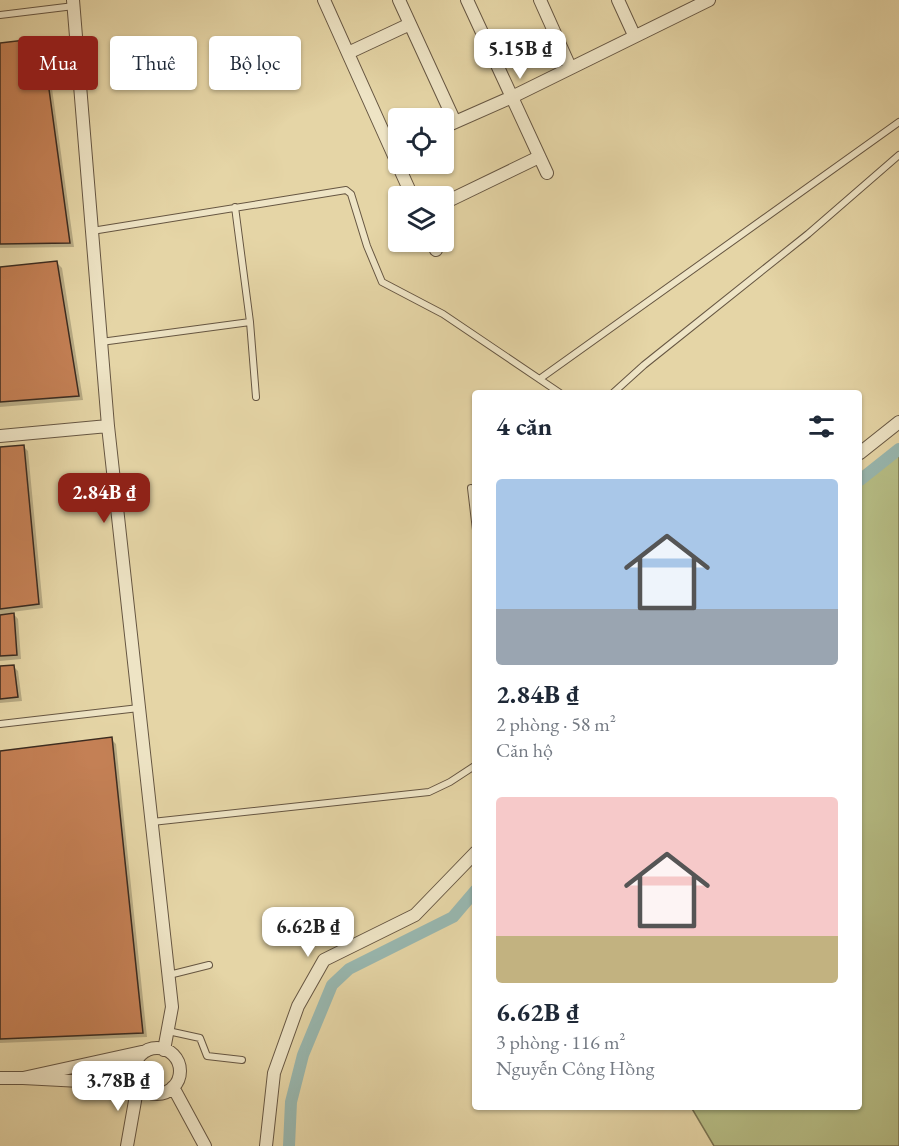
<!DOCTYPE html>
<html lang="vi">
<meta charset="utf-8">
<style>
:root{--surface:#fff;--page:#f2f2f3;--text:#1f2937;--muted:#747a83;--accent:#8f2418}
body{margin:0;font-family:"EB Garamond",serif;background:var(--page);color:var(--text);height:100vh;display:flex;flex-direction:column;font-size:22px;white-space:nowrap}
*{box-sizing:border-box;margin:0}
p{font-size:20px;color:var(--muted)}
.icon{flex:none;width:33px;height:33px;fill:none;stroke:currentColor;stroke-width:2;stroke-linecap:round;stroke-linejoin:round}
.map{position:relative;flex:1;overflow:hidden}
.details{position:absolute;left:472px;top:390px;width:390px;height:720px;display:flex;flex-direction:column;background:var(--surface);border-radius:6px;box-shadow:0 2px 4px #0004}
.details>*{flex:none}
.guide{position:absolute;left:18px;top:36px;width:364px;height:54px;display:flex;gap:12px}
.controls{position:absolute;left:388px;top:108px;display:grid;gap:12px}
.controls a{display:grid;place-items:center;width:66px;height:66px;border-radius:6px;background:var(--surface);box-shadow:0 2px 4px #0004;font-size:30px}
.price{position:absolute;translate:-50% -51px;padding:0 14px;border-radius:12px;background:#fff;color:#222;font-size:20px;line-height:39px;filter:drop-shadow(0 2px 3px #0008)}
.price::after{content:'';position:absolute;left:50%;top:36px;width:18px;height:14px;margin-left:-9px;background:inherit;clip-path:polygon(0 0,100% 0,50% 100%)}
.price.current{background:var(--accent);color:#fff}
ul{padding:0;list-style:none}
li{display:grid;align-content:center;gap:12px;height:318px;padding:0 24px}
li span{display:grid;place-items:center;height:186px;border-radius:6px;color:#555}
li>.icon{margin-inline-start:auto}
span .icon{width:108px;height:108px;fill:#fffc;stroke-width:1}
li b{font-size:26px}
h2{display:flex;justify-content:space-between;align-items:center;height:72px;padding:0 24px;font-size:26px}
.chip{padding:0 21px;border-radius:6px;background:var(--surface);box-shadow:0 2px 4px #0004;font-size:21px;line-height:54px}
.chip.current{background:var(--accent);color:#fff}
.map>svg:first-child{display:block}
.green{fill:#b6bd85;stroke:#797452;stroke-width:1.5}
.shadow{fill:#0003}
.lines{fill:none;stroke-linecap:round;stroke-linejoin:round}
.canal{stroke:#98b7af;stroke-width:12}
.building{fill:#c48055;stroke:#3c2c20;stroke-width:1.5}
.service-casing{stroke:#665642;stroke-width:8}
.minor-casing{stroke:#665642;stroke-width:14}
.service{stroke:#eee4c5;stroke-width:6}
.minor{stroke:#eee4c5;stroke-width:12}
</style>
<div class="map">
<svg width="899" height="1146" viewBox="0 0 899 1146">
<rect width="100%" height="100%" fill="#e5d5a6"/>
<filter id="stains"><feTurbulence type="fractalNoise" baseFrequency=".00333" numOctaves="4"/><feColorMatrix values="0 0 0 0 .2 0 0 0 0 .09 0 0 0 0 .02 0 0 0 .5 -.17"/></filter>
<radialGradient id="worn" r=".72"><stop offset=".6" stop-color="#630" stop-opacity="0"/><stop offset="1" stop-color="#630" stop-opacity=".3"/></radialGradient>
<path class="green" d="M899,453V1146H714L691,1107H860V484Z"/>
<path class="shadow" d="M42,40L46,45L74,247L0,248V45Z
M57,263L62,268L83,400L0,407V268Z
M23,446L28,451L43,608L12,612L18,619L21,659L0,661V448Z
M13,666L18,671L22,701L0,703V667Z
M111,739L116,744L147,1037L0,1043V752Z"/>
<g class="lines">
<path class="canal" d="M860,480L899,449
M289,1146L291,1102L303,1055L332,985L349,969L453,917L476,890"/>
</g>
<path class="building" d="M42,38L70,243L0,244V43Z
M57,261L79,396L0,402V267Z
M24,445L39,604L0,609V447Z
M14,613L17,655L0,656V615Z
M14,665L18,697L0,699V666Z
M112,737L143,1033L0,1039V751Z"/>
<g class="lines">
<g class="service-casing">
<path id="service" d="M0,15L74,6
M235,207L250,322L256,397
M92,231L346,190L351,194L367,246L382,282L443,314L560,393
M101,342L250,322
M541,378L899,122
M613,393L644,365L808,234L899,155
M471,488L476,530
M0,724L139,708
M152,822L429,792L450,782L476,765
M169,975L209,965
M168,1031L200,1038L207,1056L242,1060"/>
</g>
<g class="minor-casing">
<path id="minor" d="M73,0L108,426L172,1007L164,1050
M324,0L412,196
M399,0L455,122
M467,0L547,173
M540,0L570,67
M618,0L634,35
M348,53L410,24
M444,127L512,97L709,0
M444,203L539,157
M432,242L436,250
M0,436L108,426
M860,453L899,422
M134 1071a23 23 0 1 1 46 0a23 23 0 1 1-46 0Z
M0,1078H23L146,1051
M23,1078L138,1084L127,1146
M173,1087L205,1146
M266,1146L274,1073L298,1006L324,960L415,915L476,852"/>
</g>
<use href="#service" class="service"/>
<use href="#minor" class="minor"/>
</g>
<rect width="100%" height="100%" filter="url(#stains)"/>
<rect width="100%" height="100%" fill="url(#worn)"/>
</svg>
<div class="controls">
<a><svg class="icon" aria-label="locate" viewBox="0 0 24 24"><circle cx="12" cy="12" r="6"/><path d="M12 2v4M12 18v4M2 12h4M18 12h4"/></svg></a>
<a><svg class="icon" aria-label="layers" viewBox="0 0 24 24"><path d="M12 4l9 5-9 5-9-5zM3 14l9 5 9-5"/></svg></a>
</div>
<b class="price" style="left:520px;top:80px">5.15B ₫</b>
<b class="price current" style="left:104px;top:524px">2.84B ₫</b>
<b class="price" style="left:308px;top:958px">6.62B ₫</b>
<b class="price" style="left:118px;top:1112px">3.78B ₫</b>
<div class="guide">
<a class="chip current">Mua</a>
<a class="chip">Thuê</a>
<a class="chip">Bộ lọc</a>
</div>
<section class="details">
<h2>4 căn<svg class="icon" aria-label="filters" viewBox="0 0 24 24"><path d="M4 7h16M4 17h16"/><circle cx="9" cy="7" r="2"/><circle cx="15" cy="17" r="2"/></svg></h2>
<ul>
<li><span style="background:linear-gradient(#a9c7e8 70%,#9aa5b1 0)"><svg class="icon" aria-label="home" viewBox="0 0 24 24"><path d="M3 11l9-7 9 7M6 9v11h12V9"/></svg></span><div><b>2.84B ₫</b><p>2 phòng · 58 m²</p><p>Căn hộ</p></div></li>
<li><span style="background:linear-gradient(#f6c9c9 75%,#c2b280 0)"><svg class="icon" aria-label="home" viewBox="0 0 24 24"><path d="M3 11l9-7 9 7M6 9v11h12V9"/></svg></span><div><b>6.62B ₫</b><p>3 phòng · 116 m²</p><p>Nguyễn Công Hồng</p></div></li>
</ul>
</section>
</div>
